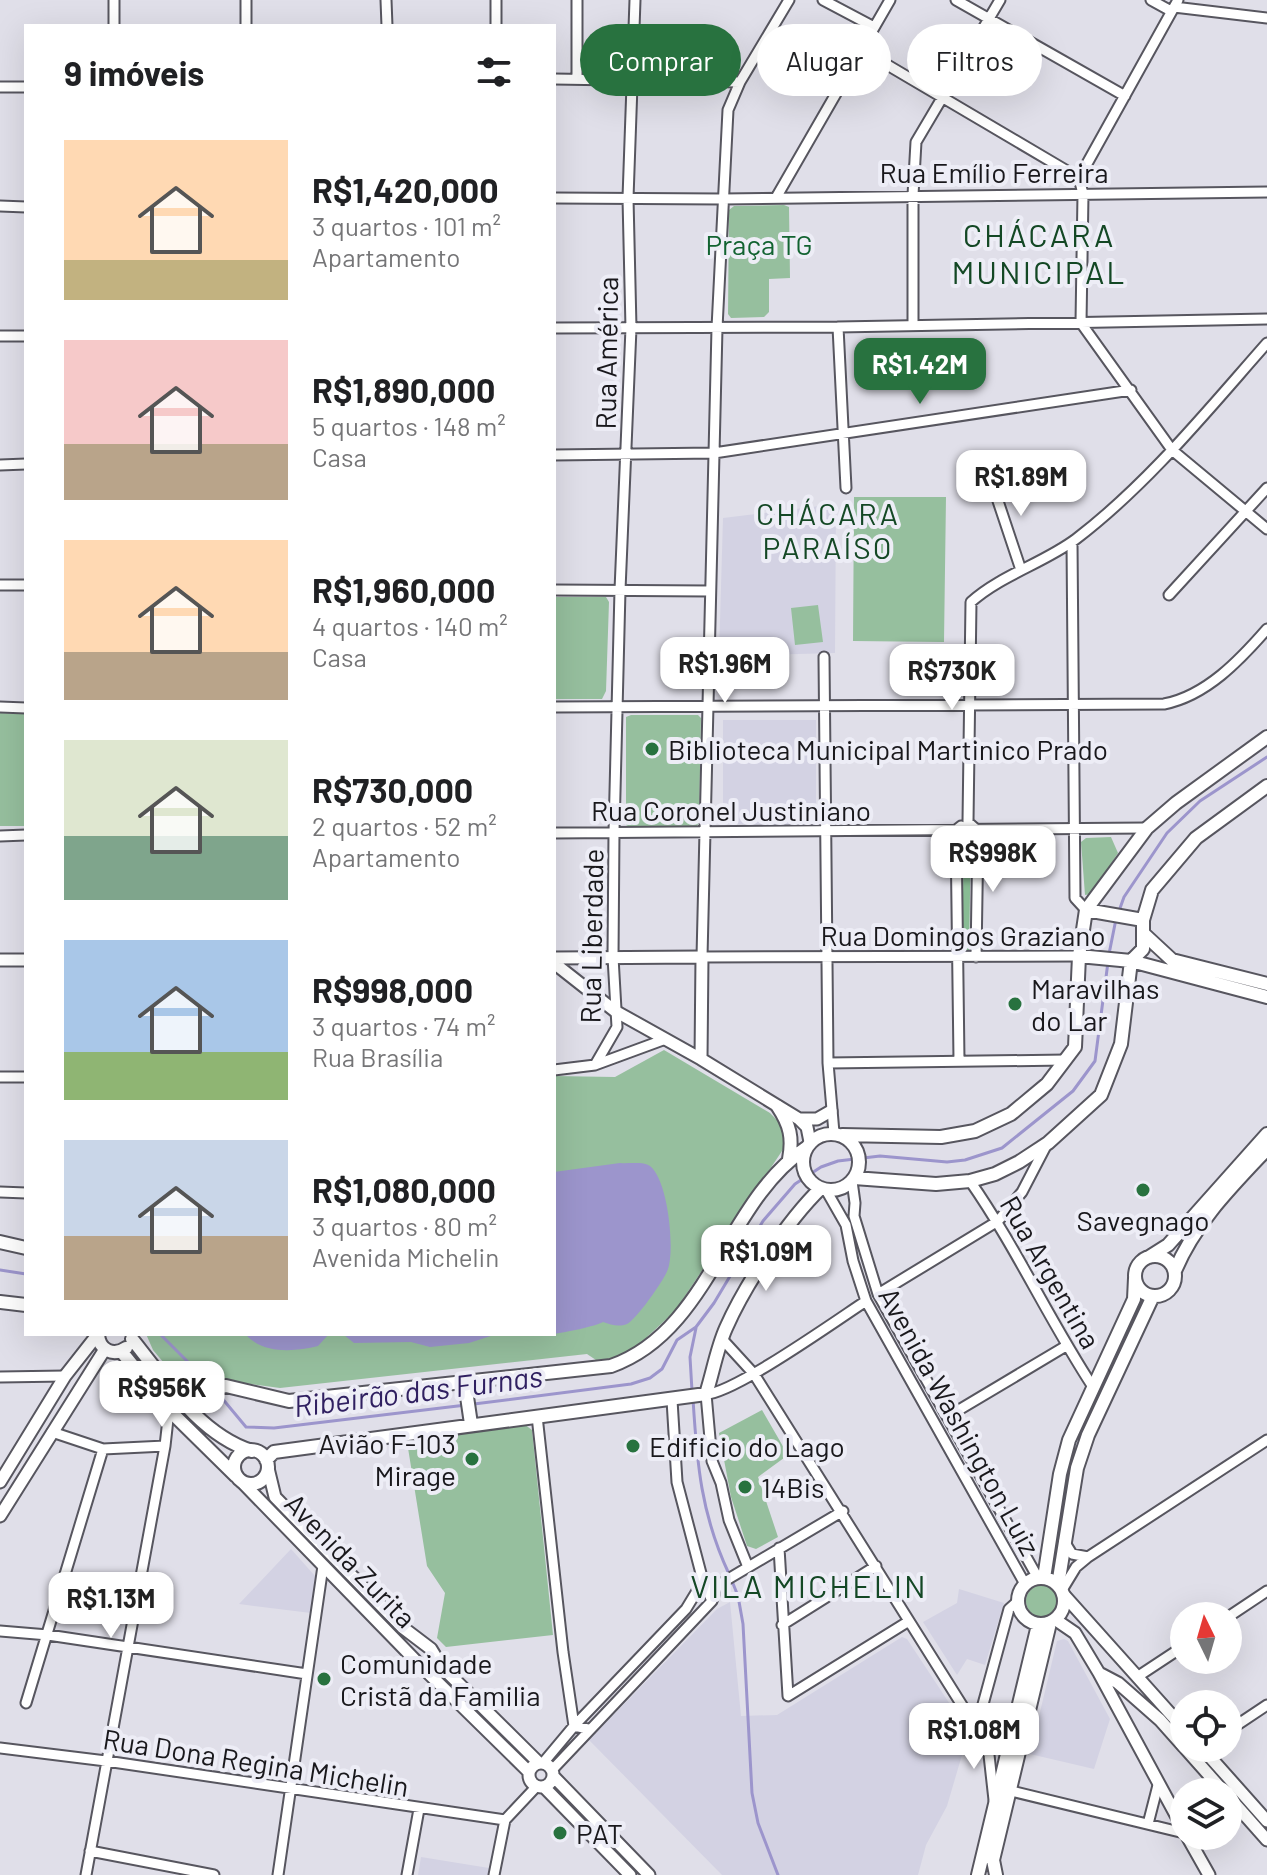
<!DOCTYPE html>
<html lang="pt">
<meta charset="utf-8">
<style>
:root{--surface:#fff;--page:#f6f6f6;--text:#202124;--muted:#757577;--accent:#28723f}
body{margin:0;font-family:Barlow,sans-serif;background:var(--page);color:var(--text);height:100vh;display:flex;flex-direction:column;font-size:30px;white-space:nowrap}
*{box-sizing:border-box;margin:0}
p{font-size:26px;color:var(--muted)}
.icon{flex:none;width:44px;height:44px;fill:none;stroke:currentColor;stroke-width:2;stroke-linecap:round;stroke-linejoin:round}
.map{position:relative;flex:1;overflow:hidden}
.panel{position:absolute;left:24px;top:24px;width:532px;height:1312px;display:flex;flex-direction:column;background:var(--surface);border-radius:0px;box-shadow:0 8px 32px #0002}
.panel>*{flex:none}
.banner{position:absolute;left:580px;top:24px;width:566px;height:72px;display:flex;gap:16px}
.needle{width:52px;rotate:355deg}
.fabs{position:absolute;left:1170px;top:1602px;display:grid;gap:16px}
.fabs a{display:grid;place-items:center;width:72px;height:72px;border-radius:50%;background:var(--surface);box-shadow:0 8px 32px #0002;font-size:40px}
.price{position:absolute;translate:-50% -68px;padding:0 18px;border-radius:16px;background:#fff;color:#222;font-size:26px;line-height:52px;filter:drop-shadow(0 2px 4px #0008)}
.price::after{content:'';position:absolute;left:50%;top:48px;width:24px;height:18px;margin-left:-12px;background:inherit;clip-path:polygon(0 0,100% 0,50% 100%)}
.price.current{background:var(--accent);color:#fff}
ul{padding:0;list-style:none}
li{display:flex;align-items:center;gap:24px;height:200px;padding:0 40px}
li span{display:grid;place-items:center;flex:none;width:224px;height:160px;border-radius:0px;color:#555}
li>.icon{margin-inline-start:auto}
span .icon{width:96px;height:96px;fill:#fffc;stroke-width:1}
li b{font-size:34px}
h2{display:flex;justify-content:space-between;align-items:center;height:96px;padding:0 40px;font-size:34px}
.pill{padding:0 28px;border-radius:36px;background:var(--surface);box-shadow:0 8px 32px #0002;font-size:28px;line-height:72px}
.pill.current{background:var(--accent);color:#fff}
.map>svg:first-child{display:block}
.built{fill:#d3d2e3}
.green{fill:#96bf9e}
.forest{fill:#88bc94}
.water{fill:#9c95cc}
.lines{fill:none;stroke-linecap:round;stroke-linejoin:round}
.stream{stroke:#9c95cc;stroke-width:3}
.minor-casing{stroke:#57565f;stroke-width:13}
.tertiary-casing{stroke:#57565f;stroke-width:15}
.secondary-casing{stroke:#57565f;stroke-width:16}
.minor{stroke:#fff;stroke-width:9}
.tertiary{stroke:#fff;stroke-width:11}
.secondary{stroke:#fff;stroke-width:12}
.poi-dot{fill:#28723f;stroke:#ededf6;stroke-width:3}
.labels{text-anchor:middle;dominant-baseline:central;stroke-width:8;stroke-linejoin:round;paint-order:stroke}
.street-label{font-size:28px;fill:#19181c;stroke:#ededf6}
.park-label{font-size:28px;fill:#126331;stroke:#ededf6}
.poi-label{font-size:28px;fill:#19181c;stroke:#ededf6;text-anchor:start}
.neighbourhood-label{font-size:30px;letter-spacing:2px;fill:#144825;stroke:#ededf6}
.water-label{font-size:30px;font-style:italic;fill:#302061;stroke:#ededf6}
.quarter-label{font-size:32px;letter-spacing:2px;fill:#144825;stroke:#ededf6}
</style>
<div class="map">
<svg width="1267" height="1875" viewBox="0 0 1267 1875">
<rect width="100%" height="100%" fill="#e0dfe9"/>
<path class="built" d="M836,504L835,653L719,656L723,518Z
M723,720H816V825L723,824Z
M291,1549L315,1576L311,1613L239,1604Z
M959,1589L1004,1603L985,1665L967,1659L957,1675L923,1622L957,1603Z
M730,1602L741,1716L777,1715L902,1637L907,1639L963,1724L967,1738L947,1806L926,1845L918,1875H722L589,1740L717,1609Z
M1064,1639L1068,1641L1110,1719L1094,1769L1030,1754L1057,1641Z
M421,1857L489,1868L488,1875H418Z"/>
<path class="green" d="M784,205L789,207L790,278L769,279V312L764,317L731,318L728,314L729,210L734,206Z
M854,497H946L944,642L853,641Z
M554,597H606L609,602L606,691L602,699H554Z
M818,605L823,642L795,645L791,608Z
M0,713L26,714V826H0Z
M631,715H698L701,718L699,823L696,827H630L626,825V717Z
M1111,837L1118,853L1091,894L1085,895L1081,842L1086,838Z
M664,1050L770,1113L782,1125L788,1142L675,1311L633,1350L616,1358L596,1360L587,1354L280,1388L222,1380L188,1384L180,1382L153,1350L146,1334H554V1076L615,1077Z
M762,1410L788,1455L758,1477L778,1537L756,1549L747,1546L731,1497L719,1433Z
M524,1424L532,1430L553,1635L446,1647L437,1638L445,1593L427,1566L408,1448L419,1438Z
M1026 1601a16 16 0 1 1 32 0a16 16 0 1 1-32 0Z"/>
<path class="forest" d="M964,836H971L969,952L962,951Z"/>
<path class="water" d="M620,1163C629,1164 643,1161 650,1166C668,1180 675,1248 668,1269C665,1279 636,1320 627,1324C619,1327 611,1325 603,1322C597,1326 562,1333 554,1334V1172Z
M245,1334H329L318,1346C293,1352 263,1354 245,1334Z
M335,1334H497L469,1343L430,1347L411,1342L354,1343L344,1335Z"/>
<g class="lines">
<path class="stream" d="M1119,911L1124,897L1167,833L1200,801L1267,757
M1109,954L1116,919
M0,1270L26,1274
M160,1334L211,1385
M216,1391L246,1427L274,1428L466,1405
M692,1391L690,1357L696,1328
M693,1399C697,1464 701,1514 729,1574
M474,1404L631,1384L650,1378L662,1369L677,1340L696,1327L714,1303L763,1221L795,1184L821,1167L838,1161L880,1156L947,1162L965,1160L1002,1148L1073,1091L1095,1061L1108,962
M732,1581L738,1596L743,1624L752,1793L758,1823L778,1875"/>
<g class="minor-casing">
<path id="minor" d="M114,0V26
M246,0V26
M386,0L387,26
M496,0V26
M577,0V79
M789,0L740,82L728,110L717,328L702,957L1079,956
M823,0L874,27
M956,0L1125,96
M1151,0L1171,11
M1178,0L1079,178L1083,194L1081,323L1172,450L1267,529
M1174,7L1267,18
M862,50L1079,178
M554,79L740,82
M0,87H26
M777,196L890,0
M554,198L722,199L1267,192
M0,206L26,207
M913,325V195L916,142L1000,0
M838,327L846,488
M554,328L838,327L1267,319
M0,336H26
M554,455L714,453L1131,390
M0,465L26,464
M990,477L1021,570
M1072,542L1075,898L1086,910
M0,585H26
M554,590L710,591
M1169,595L1267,488
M824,657L828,1063L834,1133
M0,707L26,708
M554,707L1164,704C1206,696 1240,660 1267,629
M554,833L1147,828
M0,836L26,835
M976,957L978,831L968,822L971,602C1001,575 1044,563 1076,539C1148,484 1207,411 1267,343
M959,1060L956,830L961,826
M828,1063L1066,1060
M595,1065L617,1027L613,957L614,832L620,590L631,328L628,198L635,0
M554,1070L595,1065L663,1040
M0,1077H26
M852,1181L855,1203L854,1216L878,1294L1038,1578
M970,1181C1016,1247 1049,1320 1093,1387
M826,1190L846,1225L853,1261L866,1301L1025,1584
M0,1192L26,1193
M878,1294L998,1221L1022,1192L1047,1144
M722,1339L754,1374L970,1718L989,1755L994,1800
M0,1377L65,1376
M672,1400L677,1482L703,1581L712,1601
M537,1416L563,1652L574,1726L588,1729
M947,1417L1066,1346
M52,1432L103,1449L165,1446
M1064,1541L1072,1554L1088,1557
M779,1548L788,1696L909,1621
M748,1567L729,1520L721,1483L712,1461L706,1394C733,1394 837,1320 866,1301
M1062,1590L1076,1567L1088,1557L1267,1440
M1228,1617L1267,1591
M782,1625L876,1566
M0,1631L48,1635L307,1674
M1137,1677L1184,1646
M26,1703L103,1449
M976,1730L1009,1609L1018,1601
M1228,1731L1267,1705
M0,1748L106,1761L505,1820
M543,1763L574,1726L686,1609L703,1581L718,1585
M552,1770L712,1601L718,1585L843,1511
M1011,1791L1184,1833
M1148,1824L1158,1785
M90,1851L214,1875
M86,1875L165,1446L169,1410
M278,1875L323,1566
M407,1875L419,1809
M494,1875L505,1820L536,1787"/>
</g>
<g class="tertiary-casing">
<path id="tertiary" d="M554,958L702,957L701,1059
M0,960H26
M554,963L615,1011L701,1059L799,1119L807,1127L810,1142
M799,1119H817L831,1111
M268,1468L275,1497L402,1627L431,1649L442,1667L539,1763
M0,1482L65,1376L98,1334
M242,1482L416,1661L529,1772
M0,1516L105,1349
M1064,1595L1184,1729
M1056,1620L1075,1633L1099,1673L1118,1683L1160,1720L1184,1747
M1099,1673L1184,1830
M1185,1748L1224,1792
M1202,1748L1267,1821
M529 1775a12 12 0 1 1 24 0a12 12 0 1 1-24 0Z
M554,1777L649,1875
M544,1787L630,1875
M1228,1796L1267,1840
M1187,1836L1209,1875"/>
</g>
<g class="secondary-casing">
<path id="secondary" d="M1086,910L1143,920
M1145,935L1172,960L1267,984
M1079,956L1131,961L1267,997
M778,1107C790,1125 793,1138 789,1159
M803 1162a28 28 0 1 1 56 0a28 28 0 1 1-56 0Z
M842,1135L941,1137L975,1131L1011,1114L1047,1084L1075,1047L1079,956L1086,910L1147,828L1176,803L1267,737
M854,1178L936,1184L970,1181L995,1174L1019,1162L1048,1143L1101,1095L1121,1044L1131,961L1143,949V920L1152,890L1196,838L1267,786
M0,1242L26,1248
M1135 1276a20 20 0 1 1 40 0a20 20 0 1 1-40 0Z
M1149,1257L1168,1245L1267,1134
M1175,1271C1194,1224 1232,1186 1267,1149
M0,1302L26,1305
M98,1334C99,1350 113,1357 126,1348
M132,1339C165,1380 200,1435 252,1451
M121,1351L169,1410L236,1476
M465,1383L471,1424
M181,1399L195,1392L226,1386L289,1401L611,1366C710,1331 725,1202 806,1148
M234 1467a17 17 0 1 1 34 0a17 17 0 1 1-34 0Z
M266,1460L274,1452L706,1394C713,1372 717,1348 726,1328C745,1285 787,1221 821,1188
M1018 1601a23 23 0 1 1 46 0a23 23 0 1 1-46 0Z
M1044,1578L1060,1474L1069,1440L1134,1299L1135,1278
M1058,1585L1077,1468L1088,1435L1153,1296
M978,1875L1038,1625
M996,1875L993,1860L1050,1623"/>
</g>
<use href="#minor" class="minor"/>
<use href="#tertiary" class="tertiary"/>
<use href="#secondary" class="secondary"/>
</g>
<g class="poi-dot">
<circle cx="652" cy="749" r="8"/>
<circle cx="1015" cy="1004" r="8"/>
<circle cx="1143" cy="1190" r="8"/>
<circle cx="633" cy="1446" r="8"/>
<circle cx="472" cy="1459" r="8"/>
<circle cx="745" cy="1487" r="8"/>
<circle cx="324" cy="1679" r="8"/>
<circle cx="560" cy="1833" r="8"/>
</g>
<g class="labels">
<g class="street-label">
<text x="994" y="172">Rua Emílio Ferreira</text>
<text transform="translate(606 353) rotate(-89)">Rua América</text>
<text x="731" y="810">Rua Coronel Justiniano</text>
<text x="963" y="935">Rua Domingos Graziano</text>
<text transform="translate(591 936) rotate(-89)">Rua Liberdade</text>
<text transform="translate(1051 1272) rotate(60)">Rua Argentina</text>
<text transform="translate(960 1421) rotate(61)">Avenida Washington Luiz</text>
<text transform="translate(351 1560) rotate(46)">Avenida Zurita</text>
<text transform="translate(256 1762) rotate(9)">Rua Dona Regina Michelin</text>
</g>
<g class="park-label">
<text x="759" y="244">Praça TG</text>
</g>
<g class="poi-label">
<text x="668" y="749">Biblioteca Municipal Martinico Prado</text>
<text x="1031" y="988">Maravilhas<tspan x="1031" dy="32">do Lar</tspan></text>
<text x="1143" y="1220" text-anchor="middle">Savegnago</text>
<text x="456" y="1443" text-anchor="end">Avião F-103<tspan x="456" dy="32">Mirage</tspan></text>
<text x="649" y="1446">Edificio do Lago</text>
<text x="761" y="1487">14Bis</text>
<text x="340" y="1663">Comunidade<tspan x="340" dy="32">Cristã da Familia</tspan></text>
<text x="576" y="1833">PAT</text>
</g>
<g class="neighbourhood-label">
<text x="828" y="513">CHÁCARA<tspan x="828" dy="34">PARAÍSO</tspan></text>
</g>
<g class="water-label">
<text transform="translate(418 1390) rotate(-7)">Ribeirão das Furnas</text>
</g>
<g class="quarter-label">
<text x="1039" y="234">CHÁCARA<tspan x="1039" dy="37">MUNICIPAL</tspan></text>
<text x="809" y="1585">VILA MICHELIN</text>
</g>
</g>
</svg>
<div class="fabs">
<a><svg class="needle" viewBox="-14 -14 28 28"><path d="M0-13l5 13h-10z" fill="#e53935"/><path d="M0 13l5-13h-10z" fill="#757577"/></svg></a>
<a><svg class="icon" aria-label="locate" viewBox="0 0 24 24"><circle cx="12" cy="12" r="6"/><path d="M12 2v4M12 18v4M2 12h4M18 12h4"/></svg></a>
<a><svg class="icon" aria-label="layers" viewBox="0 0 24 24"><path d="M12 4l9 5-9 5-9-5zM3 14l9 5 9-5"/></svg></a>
</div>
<b class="price current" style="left:920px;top:406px">R$1.42M</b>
<b class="price" style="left:1021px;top:518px">R$1.89M</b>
<b class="price" style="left:725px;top:705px">R$1.96M</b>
<b class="price" style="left:952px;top:712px">R$730K</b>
<b class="price" style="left:993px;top:894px">R$998K</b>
<b class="price" style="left:766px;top:1293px">R$1.09M</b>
<b class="price" style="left:162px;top:1429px">R$956K</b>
<b class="price" style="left:111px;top:1640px">R$1.13M</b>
<b class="price" style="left:974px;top:1771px">R$1.08M</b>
<div class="banner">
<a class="pill current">Comprar</a>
<a class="pill">Alugar</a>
<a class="pill">Filtros</a>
</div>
<section class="panel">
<h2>9 imóveis<svg class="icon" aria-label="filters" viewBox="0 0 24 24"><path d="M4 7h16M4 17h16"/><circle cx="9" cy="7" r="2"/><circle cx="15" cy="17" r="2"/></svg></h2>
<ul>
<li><span style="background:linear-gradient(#ffd9b3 75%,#c2b280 0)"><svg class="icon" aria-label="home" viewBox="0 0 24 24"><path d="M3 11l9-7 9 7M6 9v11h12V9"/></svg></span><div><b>R$1,420,000</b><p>3 quartos · 101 m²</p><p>Apartamento</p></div></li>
<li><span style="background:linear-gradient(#f6c9c9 65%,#b9a48a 0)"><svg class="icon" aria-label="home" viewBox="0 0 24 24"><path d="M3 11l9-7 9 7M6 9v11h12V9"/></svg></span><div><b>R$1,890,000</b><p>5 quartos · 148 m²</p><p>Casa</p></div></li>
<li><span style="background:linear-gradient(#ffd9b3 70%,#b9a48a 0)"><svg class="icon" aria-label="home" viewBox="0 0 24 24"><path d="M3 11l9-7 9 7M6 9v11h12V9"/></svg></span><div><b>R$1,960,000</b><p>4 quartos · 140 m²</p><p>Casa</p></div></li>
<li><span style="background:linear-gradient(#dfe7d0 60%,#7fa58c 0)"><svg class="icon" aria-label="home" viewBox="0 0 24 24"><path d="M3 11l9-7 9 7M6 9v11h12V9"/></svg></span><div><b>R$730,000</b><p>2 quartos · 52 m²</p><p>Apartamento</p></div></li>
<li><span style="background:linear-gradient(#a9c7e8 70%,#8fb573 0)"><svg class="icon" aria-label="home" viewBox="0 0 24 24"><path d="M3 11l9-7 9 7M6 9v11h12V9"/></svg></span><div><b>R$998,000</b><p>3 quartos · 74 m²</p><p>Rua Brasília</p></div></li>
<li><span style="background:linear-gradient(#c9d6e8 60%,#b9a48a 0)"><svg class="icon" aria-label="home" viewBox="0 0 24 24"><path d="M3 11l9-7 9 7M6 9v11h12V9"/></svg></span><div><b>R$1,080,000</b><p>3 quartos · 80 m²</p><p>Avenida Michelin</p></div></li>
</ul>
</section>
</div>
